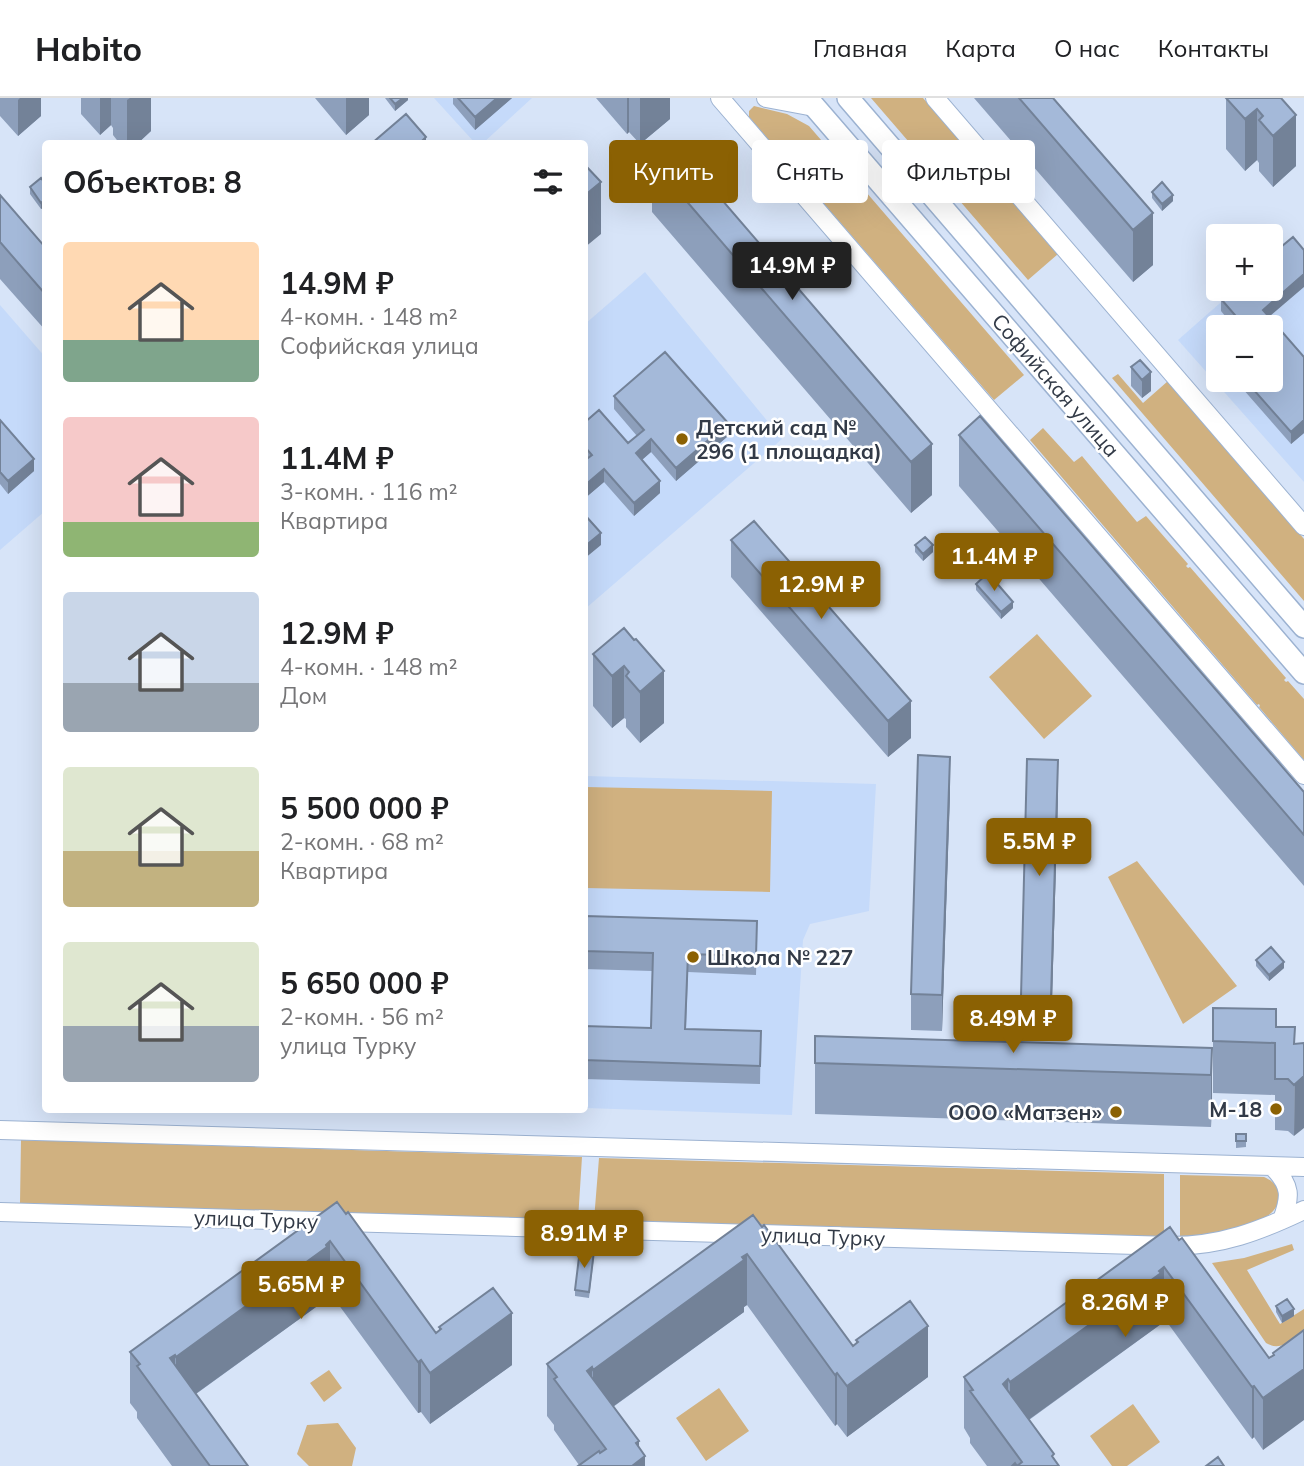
<!DOCTYPE html>
<html lang="ru">
<meta charset="utf-8">
<style>
:root{--surface:#fff;--page:#f2f2f2;--text:#202124;--muted:#757577;--line:#e0e0e0;--accent:#8b6103}
body{margin:0;font-family:Mulish,sans-serif;background:var(--page);color:var(--text);height:100vh;display:flex;flex-direction:column;font-size:26px;white-space:nowrap}
*{box-sizing:border-box;margin:0}
p{font-size:23px;color:var(--muted)}
.icon{flex:none;width:38px;height:38px;fill:none;stroke:currentColor;stroke-width:2;stroke-linecap:round;stroke-linejoin:round}
.map{position:relative;flex:1;overflow:hidden}
.details{position:absolute;left:42px;top:42px;width:546px;height:973px;display:flex;flex-direction:column;background:var(--surface);border-radius:7px;box-shadow:0 7px 28px #0002}
.details>*{flex:none}
.hud{position:absolute;left:609px;top:42px;width:590px;height:63px;display:flex;gap:14px}
.tools{position:absolute;left:1206px;top:126px;display:grid;gap:14px}
.tools a{display:grid;place-items:center;width:77px;height:77px;border-radius:7px;background:var(--surface);box-shadow:0 7px 28px #0002;font-size:35px}
.price{position:absolute;translate:-50% -60px;padding:0 16px;border-radius:7px;background:var(--accent);color:#fff;font-size:23px;line-height:46px;filter:drop-shadow(0 2px 4px #0008)}
.price::after{content:'';position:absolute;left:50%;top:42px;width:21px;height:16px;margin-left:-10px;background:inherit;clip-path:polygon(0 0,100% 0,50% 100%)}
.price.selected{background:#222;color:#fff}
ul{padding:0;list-style:none}
li{display:flex;align-items:center;gap:21px;height:175px;padding:0 21px}
li span{display:grid;place-items:center;flex:none;width:196px;height:140px;border-radius:7px;color:#555}
li>.icon{margin-inline-start:auto}
span .icon{width:84px;height:84px;fill:#fffc;stroke-width:1}
li b{font-size:30px}
h2{display:flex;justify-content:space-between;align-items:center;height:84px;padding:0 21px;font-size:30px}
.tag{padding:0 24px;border-radius:7px;background:var(--surface);box-shadow:0 7px 28px #0002;font-size:24px;line-height:63px}
.tag.selected{background:var(--accent);color:#fff}
header{display:flex;align-items:center;gap:42px;box-sizing:border-box;height:98px;padding:0 35px;background:var(--surface);border-bottom:2px solid var(--line)}
header strong{font-size:33px}
nav{display:flex;gap:38px;margin-inline-start:auto;font-size:24px}
.map>svg:first-child{display:block}
.built{fill:#c5dafa;fill-rule:evenodd}
.green{fill:#d0b180}
.lines{fill:none;stroke-linecap:round;stroke-linejoin:round}
.minor-casing{stroke:#9cb2d1;stroke-width:20}
.major-casing{stroke:#9cb2d1;stroke-width:24}
.minor{stroke:#fff;stroke-width:18}
.major{stroke:#fff;stroke-width:21}
.wall{fill:#8d9fbb}
.shaded-wall{fill:#738298}
.building{fill:#a4b9d9;stroke:#738298;stroke-width:2}
.poi-dot{fill:#8b6103;stroke:#fff;stroke-width:2.5}
.labels{text-anchor:middle;dominant-baseline:central;stroke-width:5;stroke-linejoin:round;paint-order:stroke}
.street-label{font-size:21px;fill:#323a47;stroke:#fff}
.poi-label{font-size:21px;font-weight:bold;fill:#323a47;stroke:#fff;text-anchor:start}
</style>
<header>
<strong>Habito</strong>
<nav><a>Главная</a><a>Карта</a><a>О нас</a><a>Контакты</a></nav>
</header>
<div class="map">
<svg width="1304" height="1368" viewBox="0 0 1304 1368">
<rect width="100%" height="100%" fill="#d7e4f8"/>
<path class="built" d="M434,0H532L482,46L475,45Z
M1304,160V384L1178,242L1236,191H1270ZM1218,229H1270V282H1218Z
M645,174L782,341L585,511V226Z
M0,207L46,260L45,413L0,452Z
M585,678L876,686L869,813L810,826L803,842L792,1017L585,1010Z"/>
<path class="green" d="M871,0H923L1058,156L1028,182Z
M754,8L787,16L809,28L1024,277L994,302L749,19V13Z
M1118,276L1143,305L1168,283L1304,441V503L1112,280Z
M1043,330L1074,364L1082,358L1137,424L1146,418L1188,466L1186,468L1188,470L1190,469L1286,580L1284,582L1286,584L1288,583L1304,601V662L1259,609L1260,608L1259,606L1257,607L1030,342Z
M1037,536L1092,598L1044,641L989,579Z
M585,689L772,693L770,794L585,790Z
M1137,763L1237,888L1183,926L1108,779Z
M21,1042L582,1059L578,1122L20,1105Z
M599,1060L1164,1076V1139L594,1122Z
M1180,1077L1264,1079C1273,1083 1279,1088 1279,1099C1279,1131 1203,1136 1180,1139Z
M1292,1146L1294,1152L1247,1172L1280,1226L1304,1211V1233C1292,1242 1281,1254 1266,1245L1212,1165L1244,1160Z
M329,1272L342,1290L324,1304L310,1285Z
M719,1290L749,1333L706,1363L676,1320Z
M1133,1306L1160,1344L1127,1368H1112L1090,1338Z
M338,1325L356,1350L352,1368H309L297,1356L307,1327Z"/>
<g class="lines">
<g class="minor-casing">
<path id="minor" d="M720,0L1304,677
M766,0L814,9
M935,0L1304,428
M0,1032L1304,1069
M1273,1069C1291,1088 1291,1098 1282,1122
M0,1114L1171,1148C1221,1148 1260,1133 1304,1112"/>
</g>
<g class="major-casing">
<path id="major" d="M807,0L1304,575
M848,0L1304,529"/>
</g>
<use href="#minor" class="minor"/>
<use href="#major" class="major"/>
</g>
<path class="wall" d="M0,0H41V18L18,38L0,18Z
M81,0H151V33L137,46H120L113,37V30L111,27L100,37L81,16Z
M315,0H369V17L346,37Z
M385,0H408V2L395,13Z
M453,0H512L475,32L453,6Z
M596,0H670V21L640,46L629,34L627,36Z
M974,0H1053L1153,115V167L1133,184Z
M1226,0H1281L1296,68L1273,89L1259,73V65L1257,62L1245,73L1226,51Z
M652,63L932,346V397L911,415L652,114Z
M46,86V115L45,108L41,111L30,96V89Z
M1152,94L1173,103L1162,113L1152,100Z
M0,97L46,150V233L0,181Z
M1221,201L1269,219L1304,259V335L1291,346L1235,282H1270V229H1234L1221,213Z
M1218,245V262L1216,260V247Z
M1140,262L1151,293L1142,300L1131,288V269Z
M614,298L728,338L676,383L651,354L642,362L660,395L634,418L604,384L584,401V363L586,362L584,360V325L628,345L637,338L614,311Z
M0,322L34,373L8,396L0,386Z
M959,337L1304,694V788L959,388Z
M731,442L911,640L888,659L731,479Z
M915,447L933,454L923,463L915,454Z
M976,486L1013,510L1001,521L976,492Z
M624,530L664,625L640,645L626,629V621L624,620L612,630L593,608V556Z
M950,695L942,933L911,932V896Z
M1058,698L1051,936L1021,935V899Z
M584,835L757,842L756,877L688,874L686,931L761,933L760,986L584,981V928L651,930L652,873L584,871Z
M1256,862L1284,870L1269,883L1256,868Z
M1213,910L1276,929L1295,946L1294,1038L1288,1033L1275,1032V997L1213,995Z
M1212,950L1211,1029L815,1016V965Z
M1236,1036H1246V1049L1236,1050Z
M337,1104L436,1235L439,1233V1229L512,1267L430,1326L421,1314L418,1315L330,1195L327,1197V1201L196,1296L248,1368H172L137,1320V1314L130,1305V1254Z
M753,1117L853,1248L856,1245V1242L928,1279L847,1339L837,1326L835,1328L747,1207L744,1209V1214L613,1309L639,1349L645,1368L579,1367L554,1332V1327L547,1318V1266Z
M1170,1129L1269,1260L1273,1258V1255L1304,1232L1263,1352L1254,1339L1252,1341L1164,1220L1161,1223V1226L1029,1322L1059,1368H987L970,1345V1340L964,1330V1279Z
M594,1159L589,1200L575,1198V1192Z
M1276,1208L1294,1218L1282,1225L1276,1214Z"/>
<path class="shaded-wall" d="M20,0H41V18L18,38V2Z
M100,0H111V27L100,37Z
M130,0H151V33L137,46H127V2Z
M346,0H369V17L346,37Z
M403,0H408V2L395,13V6Z
M497,0H512L475,32V19Z
M627,0H629V34L627,36Z
M640,0H670V21L640,46Z
M1257,11V62L1245,73V21Z
M1296,17V68L1273,89V38Z
M426,39V46H419Z
M601,84V136L584,150V98Z
M1173,97V103L1162,113V106Z
M46,101V108L41,111V105Z
M1153,115V167L1133,184V132Z
M1304,176V189L1263,224V212Z
M1151,274V293L1142,300V282Z
M1304,322V335L1291,346V334Z
M728,325V338L676,383V370Z
M651,341V354L636,367V355Z
M932,346V397L911,415V364Z
M34,361V373L8,396V383Z
M604,371V384L584,401V388Z
M660,383V395L634,418V405Z
M601,435V447L584,461V449Z
M933,447V454L923,463V456Z
M1013,504V510L1001,521V514Z
M624,568V620L612,630V578Z
M664,573V625L640,645V594Z
M911,603V640L888,659V623Z
M950,659V695L942,933V897Z
M1058,662V698L1051,936V900Z
M1284,864V870L1269,883V877Z
M1295,929V986L1304,978V1030L1294,1038Z
M1212,950V1002L1211,1029V977Z
M330,1143V1195L327,1197V1201L176,1310V1259Z
M747,1156V1207L744,1209V1214L593,1323V1272Z
M1164,1169V1220L1161,1223V1226L1010,1335V1284Z
M1294,1211V1218L1282,1225V1218Z
M512,1215V1267L430,1326V1275Z
M928,1228V1279L847,1339V1288Z
M175,1257V1308L170,1260Z
M421,1262V1314L418,1315V1264Z
M592,1269V1321L587,1273Z
M1304,1271V1322L1263,1352V1300Z
M837,1275V1326L835,1328V1277Z
M1008,1281V1333L1003,1286Z
M1254,1288V1339L1252,1341V1289Z
M639,1343V1363L645,1358V1368H632L636,1345Z"/>
<path class="building" d="M390,0H403L395,6Z
M458,0H497L475,19Z
M1019,0H1053L1153,115L1133,132Z
M1226,0H1281L1296,17L1273,38L1259,22L1263,18L1257,11L1245,21Z
M406,16L426,39L419,46H371Z
M673,45L932,346L911,364L652,63Z
M584,66L601,84L584,98Z
M41,80L46,86V101L41,105L30,89Z
M1162,84L1173,97L1162,106L1152,94Z
M0,97L46,150V197L0,144Z
M1293,139L1304,152V176L1263,212L1304,259V322L1291,334L1245,282H1270V229H1237L1242,225L1221,201L1233,191H1270V158Z
M665,254L728,325L676,370L651,341L636,355L660,383L634,405L604,371L584,388V363L592,357L584,348V325L599,312L628,345L644,332L614,298Z
M1140,262L1151,274L1142,282L1131,269Z
M980,318L1304,694V737L959,337Z
M0,322L34,361L8,383L0,374Z
M584,416L601,435L584,449Z
M754,423L911,603L888,623L731,442Z
M925,439L933,447L923,456L915,447Z
M988,475L1013,504L1001,514L976,486Z
M624,530L634,542L636,541L664,573L640,594L626,578L629,574L624,568L612,578L593,556Z
M918,657L950,659L942,897L911,896Z
M1027,661L1058,662L1051,900L1021,899Z
M585,818L757,823L756,858L688,856L685,931L761,933L760,968L584,962V928L651,930L653,855L584,853Z
M1271,849L1284,864L1269,877L1256,862Z
M1213,910L1276,911V929H1295L1294,946L1304,945V978L1294,987L1288,981H1275V945L1213,943Z
M815,938L1212,950L1211,977L815,965Z
M1236,1036H1246V1043H1236Z
M337,1104L346,1116L348,1114L436,1235L441,1231L439,1229L493,1190L512,1215L430,1275L421,1262L418,1264L330,1143L326,1147L327,1149L176,1259L175,1257L170,1260L248,1368H210L137,1268L140,1266L130,1254Z
M753,1117L762,1129L764,1127L853,1248L858,1244L856,1242L910,1203L928,1228L847,1288L837,1275L835,1277L747,1156L742,1159L744,1162L593,1272L592,1269L587,1273L639,1343L636,1345L645,1358L632,1368H578L599,1353L600,1355L606,1351L554,1281L557,1279L547,1266Z
M1170,1129L1179,1142L1182,1140L1269,1260L1274,1257L1273,1255L1304,1232V1271L1263,1300L1254,1288L1252,1289L1164,1169L1159,1173L1161,1175L1010,1284L1008,1281L1003,1286L1054,1356L1052,1358L1059,1368H1012L1015,1365L1017,1368L1022,1364L970,1293L973,1292L964,1279Z
M580,1151L594,1153L589,1194L575,1192Z
M1287,1201L1294,1211L1282,1218L1276,1208Z
M1218,1359L1224,1368H1206Z"/>
<g class="poi-dot">
<circle cx="682" cy="341" r="7"/>
<circle cx="693" cy="859" r="7"/>
<circle cx="1276" cy="1011" r="7"/>
<circle cx="1116" cy="1014" r="7"/>
</g>
<g class="labels">
<g class="street-label">
<text transform="translate(1056 287) rotate(49)">Софийская улица</text>
<text transform="translate(256 1121) rotate(2)">улица Турку</text>
<text transform="translate(823 1138) rotate(2)">улица Турку</text>
</g>
<g class="poi-label">
<text x="696" y="329">Детский сад №<tspan x="696" dy="24">296 (1 площадка)</tspan></text>
<text x="707" y="859">Школа № 227</text>
<text x="1262" y="1011" text-anchor="end">M-18</text>
<text x="1102" y="1014" text-anchor="end">ООО «Матзен»</text>
</g>
</g>
</svg>
<div class="tools">
<a>+</a>
<a>−</a>
</div>
<b class="price selected" style="left:792px;top:204px">14.9M ₽</b>
<b class="price" style="left:994px;top:495px">11.4M ₽</b>
<b class="price" style="left:821px;top:523px">12.9M ₽</b>
<b class="price" style="left:1039px;top:780px">5.5M ₽</b>
<b class="price" style="left:1013px;top:957px">8.49M ₽</b>
<b class="price" style="left:584px;top:1172px">8.91M ₽</b>
<b class="price" style="left:301px;top:1223px">5.65M ₽</b>
<b class="price" style="left:1125px;top:1241px">8.26M ₽</b>
<div class="hud">
<a class="tag selected">Купить</a>
<a class="tag">Снять</a>
<a class="tag">Фильтры</a>
</div>
<section class="details">
<h2>Объектов: 8<svg class="icon" aria-label="filters" viewBox="0 0 24 24"><path d="M4 7h16M4 17h16"/><circle cx="9" cy="7" r="2"/><circle cx="15" cy="17" r="2"/></svg></h2>
<ul>
<li><span style="background:linear-gradient(#ffd9b3 70%,#7fa58c 0)"><svg class="icon" aria-label="home" viewBox="0 0 24 24"><path d="M3 11l9-7 9 7M6 9v11h12V9"/></svg></span><div><b>14.9M ₽</b><p>4-комн. · 148 m²</p><p>Софийская улица</p></div></li>
<li><span style="background:linear-gradient(#f6c9c9 75%,#8fb573 0)"><svg class="icon" aria-label="home" viewBox="0 0 24 24"><path d="M3 11l9-7 9 7M6 9v11h12V9"/></svg></span><div><b>11.4M ₽</b><p>3-комн. · 116 m²</p><p>Квартира</p></div></li>
<li><span style="background:linear-gradient(#c9d6e8 65%,#9aa5b1 0)"><svg class="icon" aria-label="home" viewBox="0 0 24 24"><path d="M3 11l9-7 9 7M6 9v11h12V9"/></svg></span><div><b>12.9M ₽</b><p>4-комн. · 148 m²</p><p>Дом</p></div></li>
<li><span style="background:linear-gradient(#dfe7d0 60%,#c2b280 0)"><svg class="icon" aria-label="home" viewBox="0 0 24 24"><path d="M3 11l9-7 9 7M6 9v11h12V9"/></svg></span><div><b>5 500 000 ₽</b><p>2-комн. · 68 m²</p><p>Квартира</p></div></li>
<li><span style="background:linear-gradient(#dfe7d0 60%,#9aa5b1 0)"><svg class="icon" aria-label="home" viewBox="0 0 24 24"><path d="M3 11l9-7 9 7M6 9v11h12V9"/></svg></span><div><b>5 650 000 ₽</b><p>2-комн. · 56 m²</p><p>улица Турку</p></div></li>
</ul>
</section>
</div>
